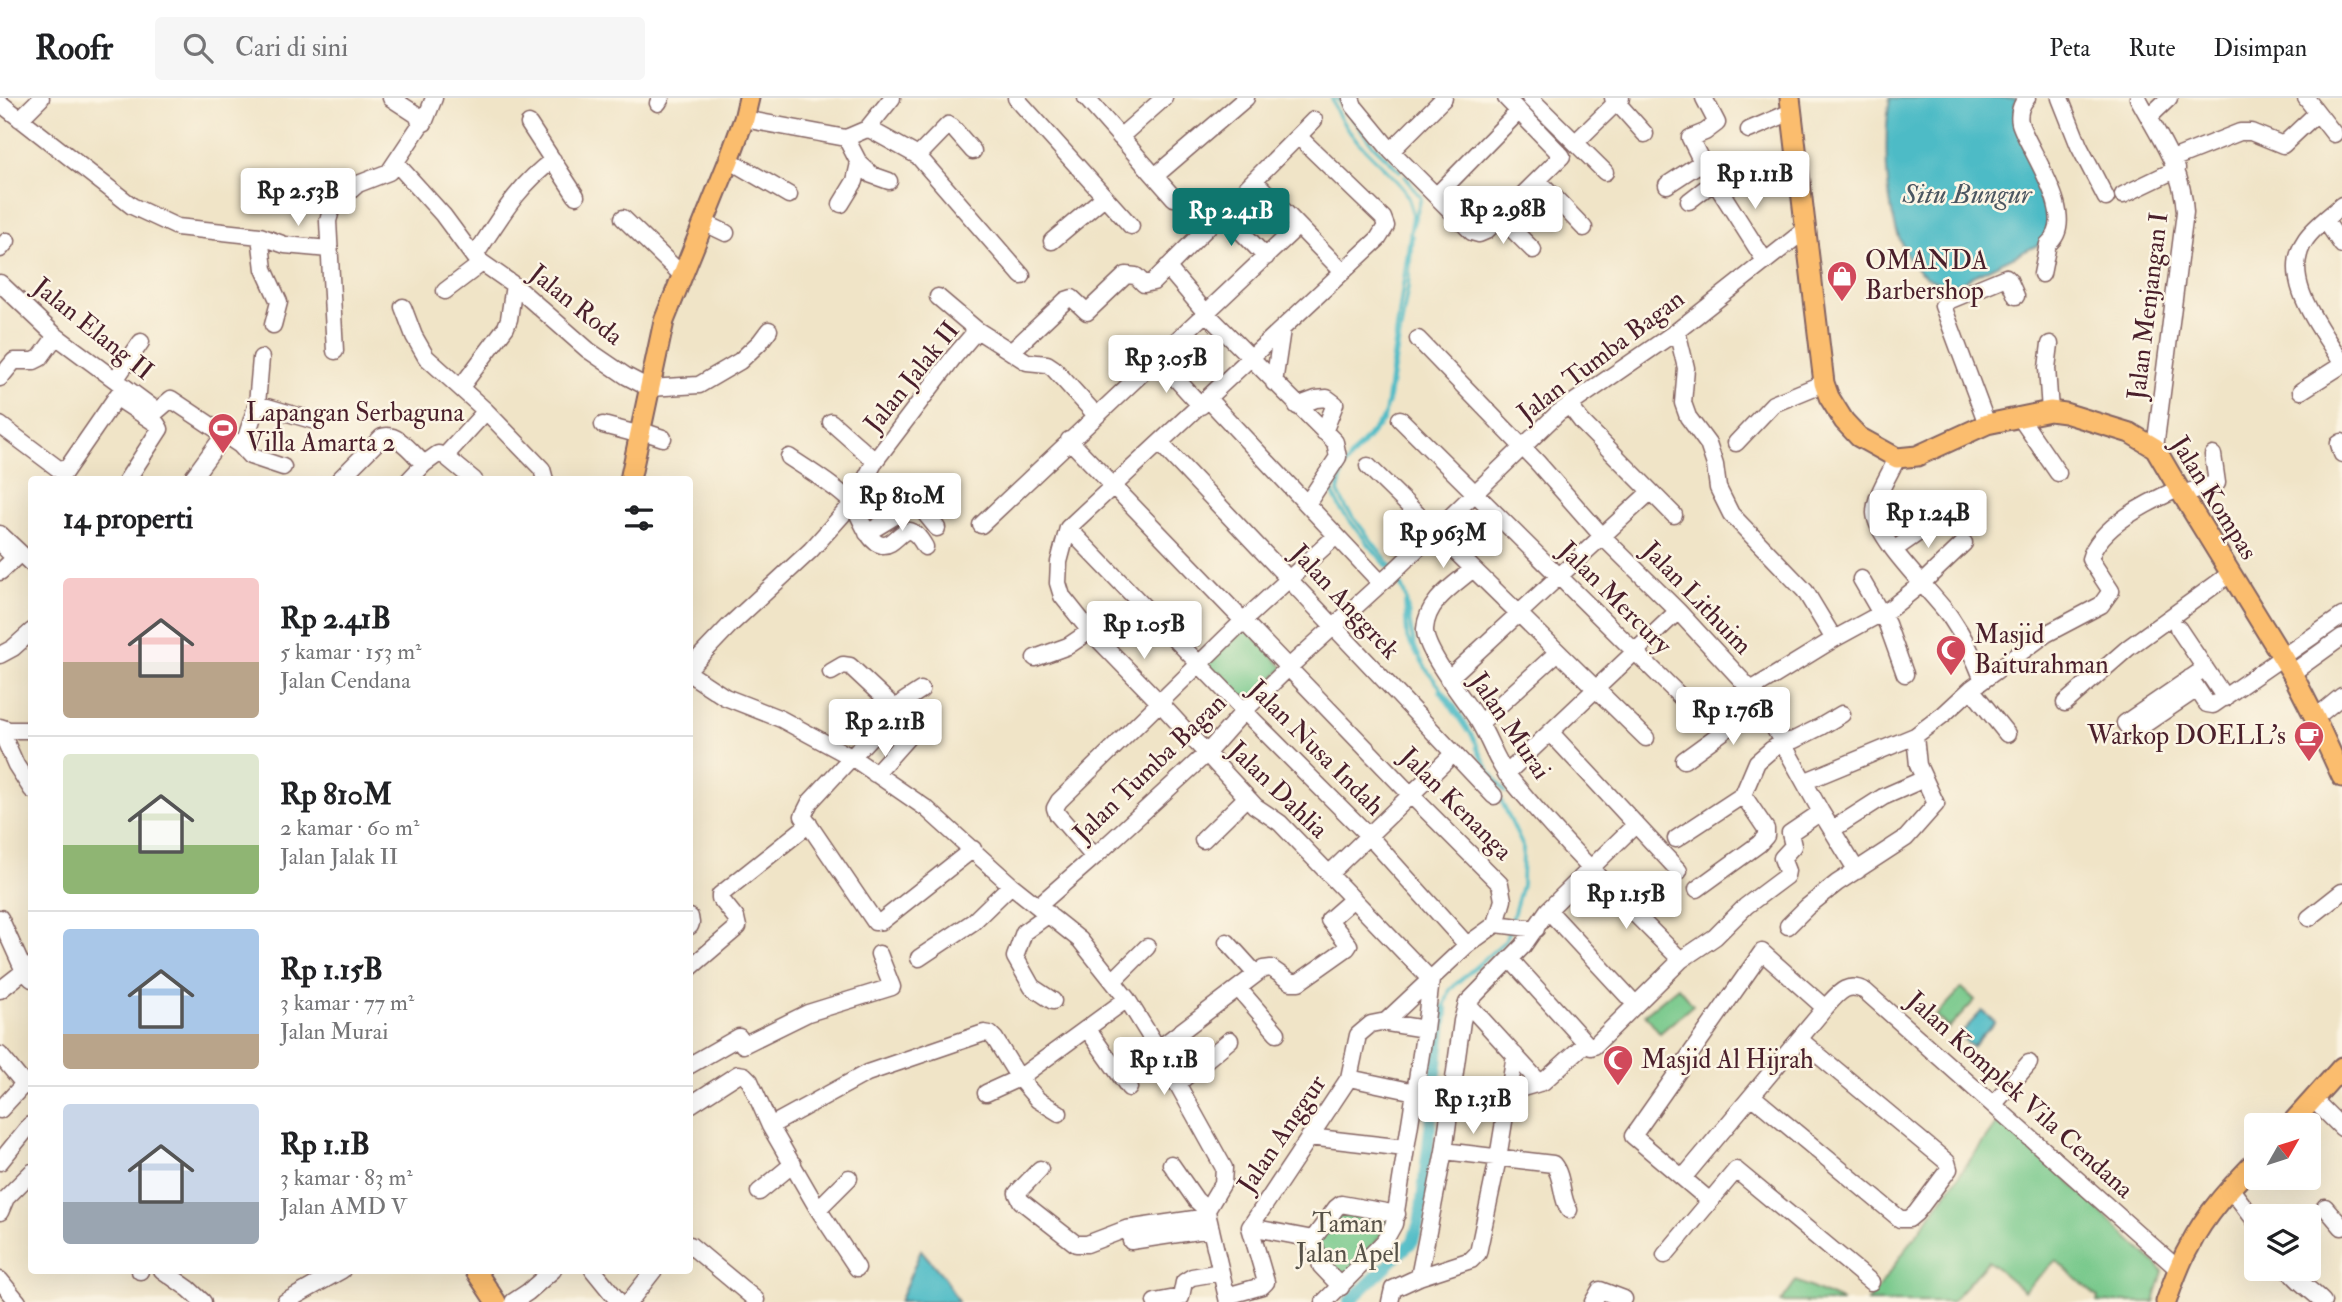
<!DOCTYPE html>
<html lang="id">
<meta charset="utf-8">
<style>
:root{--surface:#fff;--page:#f6f6f6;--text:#202124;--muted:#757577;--line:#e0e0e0;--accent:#0f766e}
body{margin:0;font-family:"IM FELL Double Pica",serif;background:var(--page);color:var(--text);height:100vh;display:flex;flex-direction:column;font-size:26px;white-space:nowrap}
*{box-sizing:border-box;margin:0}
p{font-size:23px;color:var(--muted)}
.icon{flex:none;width:38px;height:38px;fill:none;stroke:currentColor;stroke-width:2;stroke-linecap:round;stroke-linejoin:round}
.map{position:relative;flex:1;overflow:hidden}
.side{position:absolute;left:28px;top:378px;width:665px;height:798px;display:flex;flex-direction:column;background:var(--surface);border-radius:7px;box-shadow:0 7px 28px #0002}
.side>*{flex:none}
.needle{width:46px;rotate:51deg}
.controls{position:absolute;left:2244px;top:1015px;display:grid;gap:14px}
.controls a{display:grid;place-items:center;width:77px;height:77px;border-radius:7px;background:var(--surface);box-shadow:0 7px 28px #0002;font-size:35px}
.price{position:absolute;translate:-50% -60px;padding:0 16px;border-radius:7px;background:#fff;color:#222;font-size:23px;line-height:46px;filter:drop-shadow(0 2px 4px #0008)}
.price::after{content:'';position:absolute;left:50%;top:42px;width:21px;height:16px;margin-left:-10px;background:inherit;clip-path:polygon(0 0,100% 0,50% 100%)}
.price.on{background:var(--accent);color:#fff}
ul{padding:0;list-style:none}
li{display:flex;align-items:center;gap:21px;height:175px;padding:0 35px}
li+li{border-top:2px solid var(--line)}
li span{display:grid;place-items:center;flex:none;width:196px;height:140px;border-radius:7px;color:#555}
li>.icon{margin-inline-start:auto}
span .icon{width:84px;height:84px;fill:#fffc;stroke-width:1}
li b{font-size:30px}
h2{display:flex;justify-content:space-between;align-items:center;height:84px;padding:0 35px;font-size:30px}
header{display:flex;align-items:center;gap:42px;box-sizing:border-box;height:98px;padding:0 35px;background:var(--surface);border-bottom:2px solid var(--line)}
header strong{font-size:33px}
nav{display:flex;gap:38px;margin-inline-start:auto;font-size:24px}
.search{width:490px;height:63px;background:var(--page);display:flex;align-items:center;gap:18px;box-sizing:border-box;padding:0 24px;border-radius:7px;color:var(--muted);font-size:26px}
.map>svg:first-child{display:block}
.green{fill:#76c88a;stroke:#60745a;stroke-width:2}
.water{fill:#4ebbc6;stroke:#4c6d78;stroke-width:2}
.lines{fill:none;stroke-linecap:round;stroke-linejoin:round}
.stream{stroke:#4ebbc6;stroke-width:3.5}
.canal{stroke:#4ebbc6;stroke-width:12}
.minor-casing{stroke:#846462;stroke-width:19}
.major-casing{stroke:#846462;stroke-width:23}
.minor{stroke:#fff;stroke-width:16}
.major{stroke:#fbbd6e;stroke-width:19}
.labels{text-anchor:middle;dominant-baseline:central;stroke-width:5;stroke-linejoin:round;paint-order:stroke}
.poi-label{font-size:26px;fill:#4a1f2b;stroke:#fcf5e5;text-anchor:start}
.street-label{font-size:26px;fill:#4a1f2b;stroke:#fcf5e5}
.park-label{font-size:26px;fill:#575248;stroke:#fcf5e5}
.water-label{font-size:28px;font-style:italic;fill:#4b5661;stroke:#fcf5e5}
</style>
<header>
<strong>Roofr</strong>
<div class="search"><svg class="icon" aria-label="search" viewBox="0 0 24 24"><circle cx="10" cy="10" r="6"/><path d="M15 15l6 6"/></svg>Cari di sini</div>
<nav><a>Peta</a><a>Rute</a><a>Disimpan</a></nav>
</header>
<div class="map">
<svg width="2342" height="1204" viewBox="0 0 2342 1204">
<rect width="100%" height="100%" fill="#fcf5e5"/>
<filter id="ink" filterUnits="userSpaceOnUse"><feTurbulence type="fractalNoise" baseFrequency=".0143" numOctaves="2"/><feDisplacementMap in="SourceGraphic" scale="14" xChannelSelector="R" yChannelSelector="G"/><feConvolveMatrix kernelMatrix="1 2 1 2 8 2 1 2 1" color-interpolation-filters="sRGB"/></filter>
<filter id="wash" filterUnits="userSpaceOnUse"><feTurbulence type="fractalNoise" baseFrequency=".00686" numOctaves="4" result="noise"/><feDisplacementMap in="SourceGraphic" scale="28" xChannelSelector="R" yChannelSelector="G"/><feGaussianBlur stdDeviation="1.57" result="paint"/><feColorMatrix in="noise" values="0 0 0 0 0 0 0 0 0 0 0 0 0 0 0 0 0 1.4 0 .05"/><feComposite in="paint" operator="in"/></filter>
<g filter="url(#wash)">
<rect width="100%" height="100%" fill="#f0e4c7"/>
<path class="green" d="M1243,527L1284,570L1244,608L1204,565Z
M1678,889L1693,907L1660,935L1645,916Z
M1962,890L1975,902L1949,930L1936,918Z
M2001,1019L2163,1173L2154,1204H2097L2098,1200L2056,1162L2024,1193L1988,1163L1951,1204H1868Z
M1336,1110L1397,1116L1341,1189L1313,1141Z
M1796,1183L1843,1204H1781Z"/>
<path class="water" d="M1890,0H2017L2015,6L2052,106L2053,130L2044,144L1959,185C1881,196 1882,49 1890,0Z
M1982,913L1995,924L1972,949L1959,937Z
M921,1152L944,1179L958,1204H899Z"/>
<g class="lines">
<path class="stream" d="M1332,0C1339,34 1382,64 1403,90C1408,97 1410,107 1413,116L1384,322L1338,376L1331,392L1341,412L1388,470
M1337,0L1372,46L1400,73
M1405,78L1421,100L1413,127
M1388,307L1408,189L1412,138
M1349,360L1385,317
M1343,373L1338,394L1346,410L1392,469
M1395,479C1411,498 1407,522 1414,545C1422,572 1442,589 1457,612C1473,637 1485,662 1496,689
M1405,505L1407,540L1417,557
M1440,593L1467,633
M1476,649L1484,664
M1492,676L1505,694
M1500,700L1523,749L1522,787L1511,825
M1443,913L1450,891L1505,843L1509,832"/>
<path class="canal" d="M1349,1204L1413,1143L1420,1121L1443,913"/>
</g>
</g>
<g filter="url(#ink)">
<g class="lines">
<g class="minor-casing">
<path id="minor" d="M1016,0L1131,128
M1086,0L1174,100
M1351,0L1354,8L1391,53L1472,134L1479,136L1486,133L1562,58L1506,0
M1530,0L1605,74
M1613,0L1645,36
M1704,0L1717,25L1705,34L1690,40L1702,64L1765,163
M2027,0C2021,6 2018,16 2020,25C2028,52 2081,121 2048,146L2042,176
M2060,0L2079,48L2106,100
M2138,0C2158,37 2183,71 2185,114L2155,350
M2306,0L2334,36
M0,5L132,108L177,129L260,138L285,147L329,151
M658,5L661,0
M2149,19L2169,0
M20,21L41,0
M744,21L846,40L867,31L871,32L918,58L1022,178
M421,26L424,25L434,0
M529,26L576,98
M867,31L892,0
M1749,32L1791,14
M1298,38L1383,120L1386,128L1378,141L1068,430L1059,464L1058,485L1062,498L1090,533L1159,604L1255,708L1280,725L1431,882
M1120,39L1164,0
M1576,44L1621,0
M1391,53L1444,0
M918,58L948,27L952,29L973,53
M2172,61L2240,34H2251L2283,47L2317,15
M729,62L789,97
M396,65L443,117L474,159L514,187L588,252L626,278L649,290L699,287L740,263L760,244L769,232
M859,65L872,77L889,83
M1155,78L1246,0
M1254,82L1342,173
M1538,82L1584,130
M1667,87L1702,64
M2123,97L2177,71
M1436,98L1519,13
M1689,103L1715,83
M841,106L855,83L859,65L846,40
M2342,107C2331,117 2315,128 2306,141C2278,181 2322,231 2342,265
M1222,114L1266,159
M1500,119L1533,152
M623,120L682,177
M2325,122L2342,147
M705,125L726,135
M260,138L264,171L279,204L273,227
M1052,143L1104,99
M0,151L7,143
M474,159C499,122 516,89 553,62
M1167,169L1206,215L1335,344L1338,359L1307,406
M0,185L56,238L157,313L171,301L240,347L250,358L283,369
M445,193L482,165
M938,199L977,232L1027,264L1047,266L1053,270L1096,317
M403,209L414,238L426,259L486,313
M1677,233L1686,270L1683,305L1688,319L1708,346L1715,367L1718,390L1731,416L1805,493L1834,541
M1418,241L1537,364L1603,439L1678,513L1751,592L1761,606L1821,714L1857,773
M335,253L328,123L332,109L358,86L389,74L421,26L417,17L391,0
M1011,254L1066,202L1072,200L1087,214L1126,177L1136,178L1144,186L1153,184L1314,22
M1158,261L1201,308
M0,280L14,263H34L40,260L56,238
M115,282L141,244
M1274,285L1282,231
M461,289L506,229L509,221L514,187
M2301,293L2342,267
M116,299L157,326L160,331L127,382
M1208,301L1381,485
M257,306L315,323
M1569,307L1582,324L1674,417
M1297,308L1316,301L1327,300L1335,306L1324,334
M2050,313L2047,270L2050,246
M2019,318L2058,375
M1400,321L1693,611
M831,324L875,363
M1987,326L1943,208L1948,203L2006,179L2009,182L2016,198
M0,327L64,375L124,288
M603,327L641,337
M642,333L663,340
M1069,342L1411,697L1500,786L1503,802L1496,826L1467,847L1385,924
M2342,344L2339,346L2342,356
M1160,345L1494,698
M1736,345L1773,306L1824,285
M240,347L245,343L257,306L261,260
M445,358L486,313L542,371L545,382
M789,359C803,368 846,395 854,408C860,418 868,445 882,447C899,449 905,413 925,449
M1897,360C1890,376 1875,397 1875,415C1876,442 1935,497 1951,520C1964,539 1975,561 1983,582
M1368,368L1646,640
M191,382L224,337
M339,382L382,339C397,333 413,356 424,366
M409,382L424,366L438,356L445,358L474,382
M2182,396L2217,385L2213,357
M981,427L1298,128
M1068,430L1255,624L1368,737L1467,847
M867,435L915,406L920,409L937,430
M0,436L32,466
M1895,451L1941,419
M1473,471C1453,488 1427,503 1425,531C1424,552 1463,600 1475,618C1489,637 1494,661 1509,679C1562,744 1622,803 1681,862
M0,474L15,460L4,449
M1861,481L1887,526L1905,576
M2178,530L2225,600
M0,557L13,550L32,533
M1035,560L1068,548L1090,533
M690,569L730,527L811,452L853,405L875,363L953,260L977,232
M831,574L843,567L850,568L896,611
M2292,575L2342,539
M690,576L725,599L781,621L853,660L927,711L1011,787L1080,842L1127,901L1158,951L1224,1070L1223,1085L1207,1112L1208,1119L1228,1204
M2190,580L2207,606L2213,607L2342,518
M1448,581L1650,394
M1971,591L2007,636
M2197,591L2132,635L2125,625L2205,570
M921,592L904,603L810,704L803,718L875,824L882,823L973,751
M1751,592L1834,541L1891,510L1921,486L1964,445
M2065,605L2128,550L2230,476
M2315,620L2342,598
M1480,625L1558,554
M0,629L9,632H32
M0,631L16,667L32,692
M1551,635L1679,773
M1684,662L1761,606
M875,676L925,620
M1506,676L1678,513
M1806,683L1915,638L1944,616L1971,591L2046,536L2101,507L2111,493L2090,461C2099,428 2149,404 2178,391
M1833,731L1883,699L1924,681
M1676,741L1743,697L1757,664L1771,652L1783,644L1794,642L1820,629L1842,616
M1203,742L1247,699
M1094,759L1057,716L1055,710L1059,703L1243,523L1336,438
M1329,776L1454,655
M1697,791L1759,746L1766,738V731L1743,697
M1038,808L1094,759L1206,656L1244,613L1288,570L1389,478L1558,315L1677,233L1805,132
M1548,812L1635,906
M1049,816L1024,834L1015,859L1032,889L1053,903
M690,819L691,825L690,828
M0,820L24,873L32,881
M2309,820L2342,794
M1496,826L1536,831
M1788,828L1807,809L1837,785L1906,740L1936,706L1918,667L1915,638
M1227,844L1256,876
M919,860L973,824L1011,787
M1510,861L1586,945L1591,949L1594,948L1681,862L1715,839L1746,808L1786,778L1787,773L1782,760L1793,748L1790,735L1821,714
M690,870L738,829L736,820L720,800V797L809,726
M1113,883L1147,849
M1238,890L1277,935
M0,892L32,867
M1467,905L1540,985
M1088,932L1129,990
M1158,951L1263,871L1271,870L1291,884H1299L1347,850L1349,847L1329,822L1353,801
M0,957L24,986L32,990
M690,967L739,939L743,947L808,915L892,889L879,856
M1349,980L1415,994
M1177,986L1230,942
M1509,994L1543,984L1586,945
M986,995L1019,980L1038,1002L1059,1015
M1752,998L1900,1121H1909L1916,1115L1949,1071L1947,1064L1799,941
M2314,1002L2342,1030
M1994,1006L2029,965
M690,1007L738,976L744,977L750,983L770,1028L818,1111L849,1080
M0,1012L24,986
M770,1028L867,975L984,935L990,936L995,941L1019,980L1127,901
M1309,1039L1405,1050
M1444,1053L1553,1066C1564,1079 1560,1099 1569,1112
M0,1064L30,1027L32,1029
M1171,1066L1196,1102L1207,1112
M1040,1071L1017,1095L1021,1103L1076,1146H1087L1126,1131L1208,1119
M1683,1080L1825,910C1838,896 1846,883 1865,893L2178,1171
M2230,1090L2256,1124
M759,1094L793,1066
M1710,1103L1633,1038L1762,854L1825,910
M2325,1109L2342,1129
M818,1111L857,1170
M0,1114L6,1100L32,1074
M1250,1129L1349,980L1358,937L1371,926L1381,924L1425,931
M1250,1129L1313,1141
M1131,1143L1211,1131
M690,1147L756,1202
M1665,1157L1736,1072L1871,1184
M2289,1171C2298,1185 2312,1192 2323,1204
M140,1172V1173
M162,1172L189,1191L203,1204
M593,1172L619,1204
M1419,1179L1444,1053L1462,923L1467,905L1523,848L1548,812L1635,727
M0,1182L18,1204
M1341,1189L1321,1168L1313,1141L1336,1110L1341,1106L1397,1116
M1227,1198L1262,1188L1266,1184L1250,1129
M285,1204L342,1172
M513,1204L528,1194L553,1172
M629,1204L654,1172
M1155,1204L1181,1199L1184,1184L1192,1179L1221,1174
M1324,1204L1384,1144L1394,1126L1425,931L1431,882
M1390,1204L1393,1191L1419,1179L1471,1162L1478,1155L1498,1060L1515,957
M1593,1204L1600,1192L1624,1201"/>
</g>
<g class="major-casing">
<path id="major" d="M1790,0L1824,285L1829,299L1844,323L1859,339L1897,360L1917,358L1987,326L2050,313L2065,315L2130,335L2155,350L2182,396L2292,575L2315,620L2342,679
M630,382L664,223L729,62L744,21L749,0
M2290,1027L2342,969
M475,1172L496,1204
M2166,1204C2173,1185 2179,1166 2189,1149C2205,1116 2231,1089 2256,1063"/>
</g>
<use href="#minor" class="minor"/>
<use href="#major" class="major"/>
</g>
</g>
<defs>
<g id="shop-pin" transform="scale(1.575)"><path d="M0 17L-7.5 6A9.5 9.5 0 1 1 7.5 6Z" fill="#d1495b" stroke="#fcf5e5"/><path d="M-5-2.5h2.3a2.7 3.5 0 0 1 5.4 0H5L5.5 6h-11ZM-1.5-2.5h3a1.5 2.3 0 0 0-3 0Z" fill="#fff"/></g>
<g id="stadium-pin" transform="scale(1.575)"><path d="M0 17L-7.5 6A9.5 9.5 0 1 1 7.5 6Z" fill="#d1495b" stroke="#fcf5e5"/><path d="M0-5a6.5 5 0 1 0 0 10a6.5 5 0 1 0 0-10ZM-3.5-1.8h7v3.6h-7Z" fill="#fff"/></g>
<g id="mosque-pin" transform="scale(1.575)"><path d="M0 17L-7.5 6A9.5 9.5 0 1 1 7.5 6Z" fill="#d1495b" stroke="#fcf5e5"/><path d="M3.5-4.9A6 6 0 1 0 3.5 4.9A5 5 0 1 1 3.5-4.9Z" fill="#fff"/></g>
<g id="cafe-pin" transform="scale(1.575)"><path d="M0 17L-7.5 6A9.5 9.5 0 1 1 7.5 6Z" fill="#d1495b" stroke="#fcf5e5"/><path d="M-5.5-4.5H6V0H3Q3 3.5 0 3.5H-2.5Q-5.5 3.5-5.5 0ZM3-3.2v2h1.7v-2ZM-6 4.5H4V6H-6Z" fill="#fff"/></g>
</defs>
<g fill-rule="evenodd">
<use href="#shop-pin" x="1842" y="178"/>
<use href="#stadium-pin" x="223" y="330"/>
<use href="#mosque-pin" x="1951" y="552"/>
<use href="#cafe-pin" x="2309" y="638"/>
<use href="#mosque-pin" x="1618" y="962"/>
</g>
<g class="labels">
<g class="poi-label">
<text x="1865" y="163">OMANDA<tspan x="1865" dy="30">Barbershop</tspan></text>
<text x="246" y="315">Lapangan Serbaguna<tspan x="246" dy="30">Villa Amarta 2</tspan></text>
<text x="1974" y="537">Masjid<tspan x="1974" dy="30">Baiturahman</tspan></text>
<text x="2286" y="638" text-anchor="end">Warkop DOELL's</text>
<text x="1641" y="962">Masjid Al Hijrah</text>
</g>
<g class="street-label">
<text transform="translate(576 207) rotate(39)">Jalan Roda</text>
<text transform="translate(2148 208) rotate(-83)">Jalan Menjangan I</text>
<text transform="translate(93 231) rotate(39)">Jalan Elang II</text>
<text transform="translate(1601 258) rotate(-37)">Jalan Tumba Bagan</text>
<text transform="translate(912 279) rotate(-51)">Jalan Jalak II</text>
<text transform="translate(2214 400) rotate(58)">Jalan Kompas</text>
<text transform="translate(1615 500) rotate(45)">Jalan Mercury</text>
<text transform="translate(1697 500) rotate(46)">Jalan Lithuim</text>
<text transform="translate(1345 504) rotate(47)">Jalan Anggrek</text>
<text transform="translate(1510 628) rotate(56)">Jalan Murai</text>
<text transform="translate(1316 650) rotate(45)">Jalan Nusa Indah</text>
<text transform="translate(1150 670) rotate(-44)">Jalan Tumba Bagan</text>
<text transform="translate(1278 692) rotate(44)">Jalan Dahlia</text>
<text transform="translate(1456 706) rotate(45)">Jalan Kenanga</text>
<text transform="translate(2020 997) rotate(42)">Jalan Komplek Vila Cendana</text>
<text transform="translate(1282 1036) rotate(-56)">Jalan Anggur</text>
</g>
<g class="park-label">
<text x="1348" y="1126">Taman<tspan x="1348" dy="30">Jalan Apel</tspan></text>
</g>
<g class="water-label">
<text x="1967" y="96">Situ Bungur</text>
</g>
</g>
</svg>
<div class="controls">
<a><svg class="needle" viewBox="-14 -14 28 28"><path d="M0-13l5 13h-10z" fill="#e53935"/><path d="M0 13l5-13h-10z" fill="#757577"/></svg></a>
<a><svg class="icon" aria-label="layers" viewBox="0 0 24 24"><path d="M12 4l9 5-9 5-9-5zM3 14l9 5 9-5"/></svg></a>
</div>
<b class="price" style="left:1755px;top:113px">Rp 1.11B</b>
<b class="price" style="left:298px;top:130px">Rp 2.53B</b>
<b class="price" style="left:1503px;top:148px">Rp 2.98B</b>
<b class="price on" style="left:1231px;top:150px">Rp 2.41B</b>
<b class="price" style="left:1166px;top:297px">Rp 3.05B</b>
<b class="price" style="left:902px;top:435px">Rp 810M</b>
<b class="price" style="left:1928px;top:452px">Rp 1.24B</b>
<b class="price" style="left:1443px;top:472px">Rp 963M</b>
<b class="price" style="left:1144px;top:563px">Rp 1.05B</b>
<b class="price" style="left:1733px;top:649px">Rp 1.76B</b>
<b class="price" style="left:885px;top:661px">Rp 2.11B</b>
<b class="price" style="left:1626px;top:833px">Rp 1.15B</b>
<b class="price" style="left:1164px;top:999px">Rp 1.1B</b>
<b class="price" style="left:1473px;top:1038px">Rp 1.31B</b>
<section class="side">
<h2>14 properti<svg class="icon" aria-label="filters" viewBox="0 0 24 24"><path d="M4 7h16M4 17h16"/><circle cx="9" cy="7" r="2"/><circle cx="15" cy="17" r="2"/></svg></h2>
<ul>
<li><span style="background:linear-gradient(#f6c9c9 60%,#b9a48a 0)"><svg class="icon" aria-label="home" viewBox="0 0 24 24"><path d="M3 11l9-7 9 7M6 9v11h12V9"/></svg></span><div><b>Rp 2.41B</b><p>5 kamar · 153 m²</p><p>Jalan Cendana</p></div></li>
<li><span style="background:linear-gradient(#dfe7d0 65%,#8fb573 0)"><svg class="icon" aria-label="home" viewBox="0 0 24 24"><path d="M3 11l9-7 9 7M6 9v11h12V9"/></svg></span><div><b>Rp 810M</b><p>2 kamar · 60 m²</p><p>Jalan Jalak II</p></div></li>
<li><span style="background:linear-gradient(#a9c7e8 75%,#b9a48a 0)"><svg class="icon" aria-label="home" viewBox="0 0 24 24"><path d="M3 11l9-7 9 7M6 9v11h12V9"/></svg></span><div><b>Rp 1.15B</b><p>3 kamar · 77 m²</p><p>Jalan Murai</p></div></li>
<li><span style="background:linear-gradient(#c9d6e8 70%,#9aa5b1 0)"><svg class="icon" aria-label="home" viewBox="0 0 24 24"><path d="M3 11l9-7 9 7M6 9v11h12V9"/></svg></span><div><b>Rp 1.1B</b><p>3 kamar · 83 m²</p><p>Jalan AMD V</p></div></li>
</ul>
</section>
</div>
